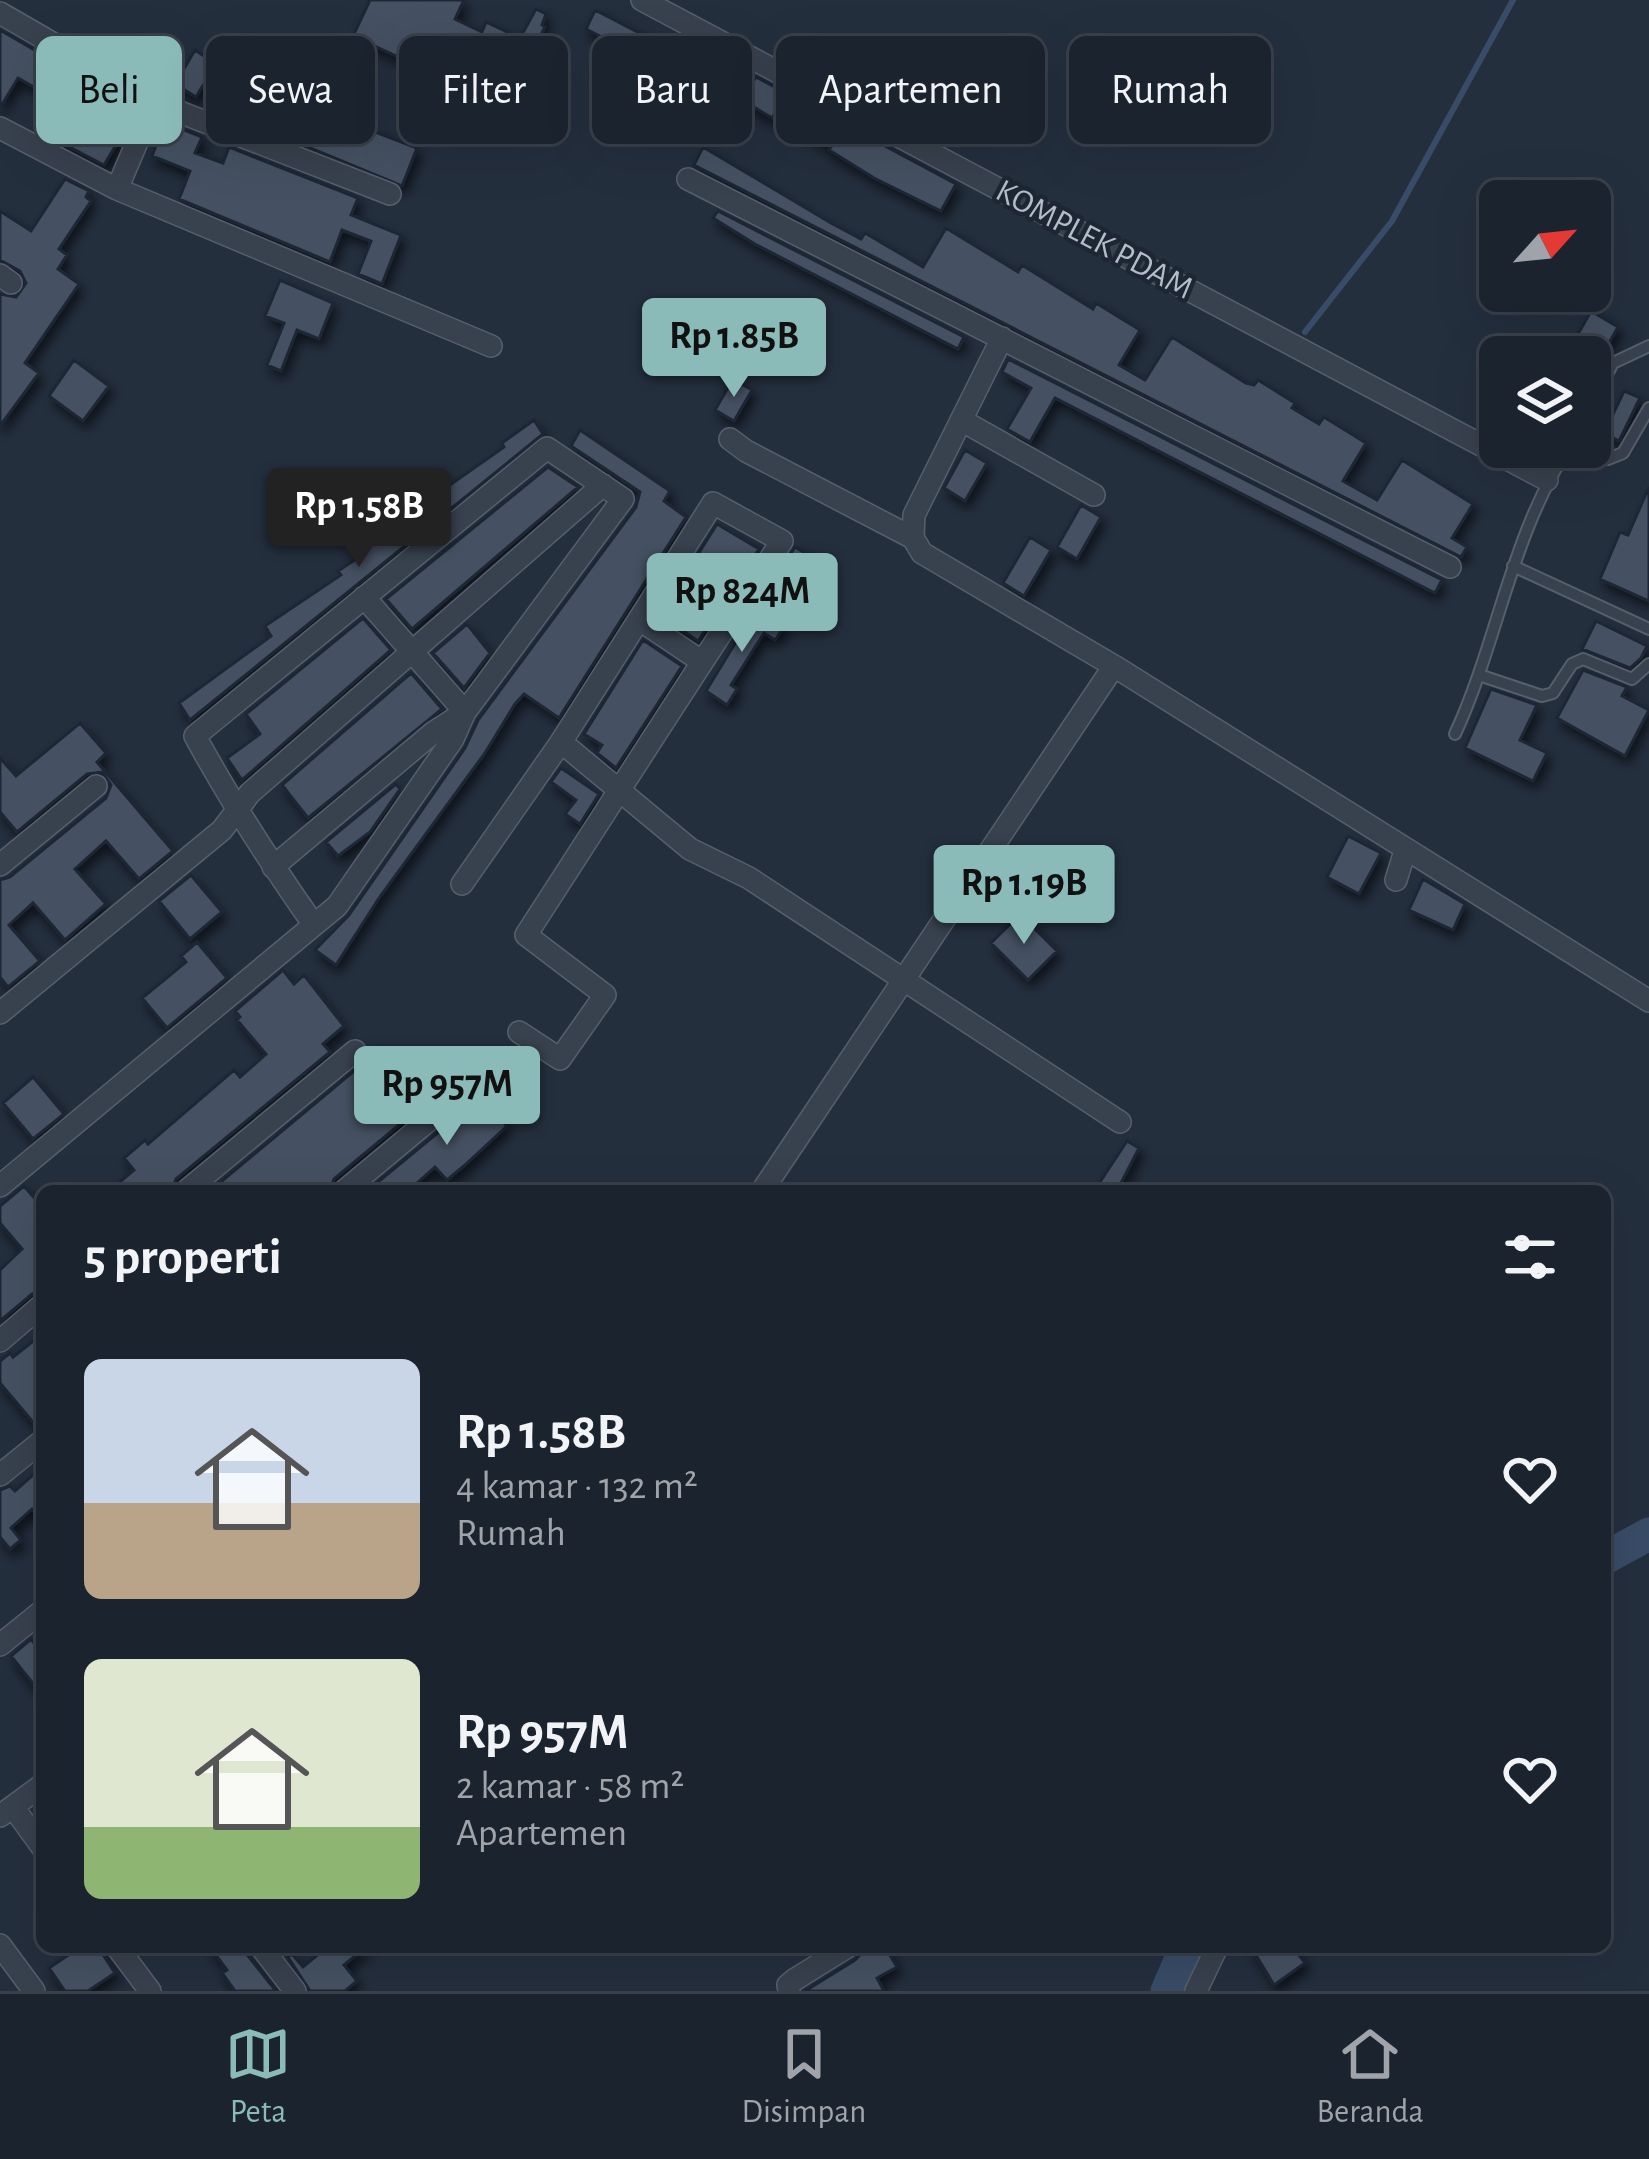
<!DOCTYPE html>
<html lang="id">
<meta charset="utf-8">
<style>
:root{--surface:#1b232e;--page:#242b36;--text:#f1f3f6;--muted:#a0a4aa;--line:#39404a;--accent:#8bbbb9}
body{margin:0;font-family:"Alegreya Sans",sans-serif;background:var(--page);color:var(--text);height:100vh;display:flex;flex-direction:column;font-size:45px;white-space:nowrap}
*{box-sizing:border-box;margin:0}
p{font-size:39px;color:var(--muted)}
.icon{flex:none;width:66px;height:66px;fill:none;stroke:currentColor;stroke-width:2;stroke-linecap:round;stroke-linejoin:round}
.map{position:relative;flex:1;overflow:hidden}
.drawer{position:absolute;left:36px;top:1185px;width:1575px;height:768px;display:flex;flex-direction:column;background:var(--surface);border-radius:18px;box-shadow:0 12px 48px #0002,0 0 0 3px var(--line)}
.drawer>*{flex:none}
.hud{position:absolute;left:36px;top:36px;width:1578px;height:108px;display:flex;gap:24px}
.needle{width:78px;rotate:63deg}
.fabs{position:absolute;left:1479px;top:180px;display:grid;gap:24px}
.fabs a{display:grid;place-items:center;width:132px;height:132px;border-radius:18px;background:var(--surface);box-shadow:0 12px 48px #0002,0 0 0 3px var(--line);font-size:60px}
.price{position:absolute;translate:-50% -102px;padding:0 27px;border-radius:12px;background:var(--accent);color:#111;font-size:39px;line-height:78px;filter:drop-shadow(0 3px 6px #0008)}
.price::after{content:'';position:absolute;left:50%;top:72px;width:36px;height:27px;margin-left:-18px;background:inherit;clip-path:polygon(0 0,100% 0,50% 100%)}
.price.current{background:#222;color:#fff}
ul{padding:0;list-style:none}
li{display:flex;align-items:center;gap:36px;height:300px;padding:0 48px}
li span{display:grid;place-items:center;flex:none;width:336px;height:240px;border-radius:18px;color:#555}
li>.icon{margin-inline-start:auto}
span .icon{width:144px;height:144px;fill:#fffc;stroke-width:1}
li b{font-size:51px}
h2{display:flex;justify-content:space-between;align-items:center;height:144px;padding:0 48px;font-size:51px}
.pill{padding:0 42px;border-radius:18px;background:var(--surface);box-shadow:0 12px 48px #0002,0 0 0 3px var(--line);font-size:42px;line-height:108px}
.pill.current{background:var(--accent);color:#111}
.menu{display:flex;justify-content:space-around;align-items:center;height:168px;border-top:3px solid var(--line);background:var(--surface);font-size:33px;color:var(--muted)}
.menu a{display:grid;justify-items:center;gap:6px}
.menu .current{color:var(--accent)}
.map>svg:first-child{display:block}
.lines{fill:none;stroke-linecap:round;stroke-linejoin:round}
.stream{stroke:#394c67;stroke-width:6}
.river{stroke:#394c67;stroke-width:33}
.building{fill:#455162;stroke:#1f2835;stroke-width:3;filter:url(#shadow)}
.lane-casing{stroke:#565f6c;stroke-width:14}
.street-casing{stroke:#565f6c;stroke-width:24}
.lane{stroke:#38414e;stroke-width:10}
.street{stroke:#38414e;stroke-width:21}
.labels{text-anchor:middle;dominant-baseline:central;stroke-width:9;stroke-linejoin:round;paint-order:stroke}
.street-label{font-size:33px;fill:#b4bcc9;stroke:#1d2633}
</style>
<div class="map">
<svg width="1649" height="1991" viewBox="0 0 1649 1991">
<defs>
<filter id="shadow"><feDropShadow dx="4" dy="7" stdDeviation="6" flood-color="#0009"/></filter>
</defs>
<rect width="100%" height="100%" fill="#242f3e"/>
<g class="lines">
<path class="stream" d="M1305,332L1392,221L1513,0"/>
<path class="river" d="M1605,1558L1649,1534
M1167,1991L1186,1947"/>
</g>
<path class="building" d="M370,0H464L455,19L482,32L486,22L520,38L536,9L546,14L542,25L545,27L504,106L353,36Z
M595,10L676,52L667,70L586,29Z
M0,30L131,106L115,133L121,137L104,165L56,140L80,100L45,79L39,90L18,78L0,108Z
M195,50L216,64L196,97L175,84Z
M722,64L753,82L756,77L956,184L941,211L874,178L829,150L831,147L774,115L772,118L729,92L722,104L705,93Z
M253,85L417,148L402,186L240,119Z
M165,122L202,137L195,153L223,163L229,147L358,198L351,215L401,235L382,284L358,274L371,241L342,230L330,262L179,199L190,171L152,156Z
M703,147L831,223L861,239L865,233L923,267L946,228L1018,272L1022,265L1093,309L1096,303L1140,330L1119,365L1145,380L1172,337L1246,383L1254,385L1258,380L1295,403L1292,408L1319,424L1324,417L1366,443L1343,481L1377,500L1402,460L1473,504L1452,538L1467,547L1461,557L694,165Z
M65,179L89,191L86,197L91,201L59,249L67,255L58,269L79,284L25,363L39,373L0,426V294L16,297L26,283L20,271L0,260V211L31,231Z
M718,211L964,337L958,349L755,244L713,218Z
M280,280L333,303L319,339L297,330L281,371L267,365L284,323L265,316Z
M1591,311L1618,327L1601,357H1565Z
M1008,359L1442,580L1435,593L1055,398L1030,442L1007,429L1031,388L1002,372Z
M74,360L109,386L83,421L49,396Z
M733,379L752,390L734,421L715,410Z
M1624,391L1640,398L1619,441L1604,433Z
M534,420L543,434L190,720L179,703L271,636L265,626L341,575L338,571L356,559L354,556L429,503L427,501L504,447L502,443Z
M580,430L670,491L664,501L686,517L559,718L524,694L515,704L485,753L379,898L336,965L315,950L349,915L465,748L478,720L636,507L640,492L571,446Z
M965,450L987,463L965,501L944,488Z
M548,467L578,487L412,629L386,599Z
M1649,487V601L1600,579L1620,532L1628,535Z
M1081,505L1101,517L1077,559L1057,547Z
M717,524L759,549L698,641L660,615Z
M1030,537L1051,550L1024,596L1003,583Z
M795,547L823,564L807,591L778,573Z
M756,609L784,627L775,640L764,633L731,685L737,689L727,705L706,691Z
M363,618L391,650L242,780L227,758L260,734L246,714Z
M1596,621L1647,646L1641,658L1630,668L1582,649Z
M467,624L490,653L464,688L433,653Z
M643,640L682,666L616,768L597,753L602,745L584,734Z
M1583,670L1627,687L1622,696L1649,710L1625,756L1557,718Z
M411,673L442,709L308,818L282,785Z
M1491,689L1537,705L1520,740L1547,753L1533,781L1465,748Z
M80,723L106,753L97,762L173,851L139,879L106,841L75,869L106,904L65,940L33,903L9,925L40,961L8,987L0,977V880L10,877L106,798L111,785L102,772L87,774L17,832L0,812V758L16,776Z
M561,768L599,794L580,824L565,814L576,800L551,782Z
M396,784L400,789L370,832L338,856L326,842Z
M1348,836L1381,853L1359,894L1327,877Z
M191,875L222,912L190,939L159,901Z
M1423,879L1465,904L1453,930L1409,910Z
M1020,914L1057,951L1028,980L991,943Z
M197,942L227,978L167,1028L142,998L186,962L181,956Z
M283,970L294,984L304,975L344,1026L323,1044L330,1052L176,1179L171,1191H109L134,1170L124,1158L145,1140L148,1144L234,1070L240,1077L266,1054L237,1020L240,1017L235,1011Z
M387,1051L401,1069L418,1056L444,1084L460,1071L464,1076L454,1079L334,1179L329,1191H210L366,1061L369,1065Z
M33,1077L64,1114L33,1139L3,1103Z
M478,1094L507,1126L465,1165L447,1180L435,1167L408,1191H367L474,1103Z
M1127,1141L1139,1148L1117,1191H1094Z
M24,1186L42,1207V1290L32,1294L0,1321V1270L22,1249L0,1223V1206Z
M42,1334V1426L37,1427L0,1383V1361L10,1353L13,1357Z
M42,1467V1520L32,1509L11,1528L21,1540L10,1549L0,1537V1490L10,1486L15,1491Z
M31,1639L42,1653V1695L11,1656Z
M80,1947H98L115,1973L88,1991H65L49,1968Z
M210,1947H241L276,1991H235L222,1973L227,1970Z
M327,1947H366L344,1965L357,1981L345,1991H310L288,1957L292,1954L303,1967Z
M867,1947H885L897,1967L877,1978L884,1991H805L855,1960Z
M1251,1947H1293L1305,1963L1274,1985Z"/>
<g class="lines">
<g class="lane-casing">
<path id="lane" d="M1590,406L1613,363L1649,346
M1577,447L1608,459L1623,453L1649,408
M1513,566L1649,629
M1482,676L1542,696L1553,693L1572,664L1583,659L1632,679L1649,664
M1455,734C1498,641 1511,535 1569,447"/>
</g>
<g class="street-casing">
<path id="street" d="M642,0L1547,480
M0,13L154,102L390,194
M154,102L117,189L491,346
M0,128L117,189
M688,179L1450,567
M0,275L11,283
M1002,338L914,515L913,538L922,553L1114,666
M961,420L1094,495
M730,439L746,451L913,538
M640,620L701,661
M0,865L96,786
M273,867L434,732L465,712L623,499L547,448L195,736C231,802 271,864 314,925
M1396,880L1405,851
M462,884L561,742
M0,1013L222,830L250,793L603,485
M519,1032L560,1059L605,995L526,935C611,804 695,671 782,541L713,503L561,742L690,849L749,878L1120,1122
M0,1186L337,906L453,739L465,712L364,597
M186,1191L355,1051
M344,1191L464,1091
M762,1191L1114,666L1649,1001
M0,1341L42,1305
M0,1475L42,1441
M0,1645L42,1611
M13,1807L42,1847
M0,1816L42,1785
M0,1945L34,1991
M117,1947L150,1991
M261,1947L295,1991
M789,1991L788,1985L794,1980L847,1947
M1196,1991L1217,1947"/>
</g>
<use href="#lane" class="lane"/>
<use href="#street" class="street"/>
</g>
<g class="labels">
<g class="street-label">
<text transform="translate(1094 240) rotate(28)">KOMPLEK PDAM</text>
</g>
</g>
</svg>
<div class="fabs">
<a><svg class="needle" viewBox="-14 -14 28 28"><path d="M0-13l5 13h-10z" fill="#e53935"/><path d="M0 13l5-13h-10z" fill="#a0a4aa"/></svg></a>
<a><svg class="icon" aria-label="layers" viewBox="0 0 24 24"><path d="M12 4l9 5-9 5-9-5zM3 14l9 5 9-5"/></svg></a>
</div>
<b class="price" style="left:734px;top:400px">Rp 1.85B</b>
<b class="price current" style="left:359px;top:570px">Rp 1.58B</b>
<b class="price" style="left:742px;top:655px">Rp 824M</b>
<b class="price" style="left:1024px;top:947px">Rp 1.19B</b>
<b class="price" style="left:447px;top:1148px">Rp 957M</b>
<div class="hud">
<a class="pill current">Beli</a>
<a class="pill">Sewa</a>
<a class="pill">Filter</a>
<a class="pill">Baru</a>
<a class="pill">Apartemen</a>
<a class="pill">Rumah</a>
</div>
<section class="drawer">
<h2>5 properti<svg class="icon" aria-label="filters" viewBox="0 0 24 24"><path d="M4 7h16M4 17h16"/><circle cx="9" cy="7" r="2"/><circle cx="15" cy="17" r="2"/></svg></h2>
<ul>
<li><span style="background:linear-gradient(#c9d6e8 60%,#b9a48a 0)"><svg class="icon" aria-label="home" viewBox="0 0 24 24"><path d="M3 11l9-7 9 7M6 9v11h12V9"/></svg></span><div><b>Rp 1.58B</b><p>4 kamar · 132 m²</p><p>Rumah</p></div><svg class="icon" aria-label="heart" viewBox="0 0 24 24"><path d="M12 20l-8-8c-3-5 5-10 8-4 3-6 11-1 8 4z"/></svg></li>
<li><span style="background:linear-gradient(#dfe7d0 70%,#8fb573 0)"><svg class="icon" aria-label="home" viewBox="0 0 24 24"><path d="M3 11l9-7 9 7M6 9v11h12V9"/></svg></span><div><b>Rp 957M</b><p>2 kamar · 58 m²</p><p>Apartemen</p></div><svg class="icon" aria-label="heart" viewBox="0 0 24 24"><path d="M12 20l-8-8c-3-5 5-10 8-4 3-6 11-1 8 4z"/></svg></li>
</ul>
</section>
</div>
<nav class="menu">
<a class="current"><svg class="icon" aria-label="map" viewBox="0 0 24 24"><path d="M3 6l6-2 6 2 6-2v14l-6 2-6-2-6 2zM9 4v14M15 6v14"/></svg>Peta</a>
<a><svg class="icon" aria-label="saved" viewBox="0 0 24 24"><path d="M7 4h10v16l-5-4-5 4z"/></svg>Disimpan</a>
<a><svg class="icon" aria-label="home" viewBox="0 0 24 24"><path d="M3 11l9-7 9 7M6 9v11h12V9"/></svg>Beranda</a>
</nav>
